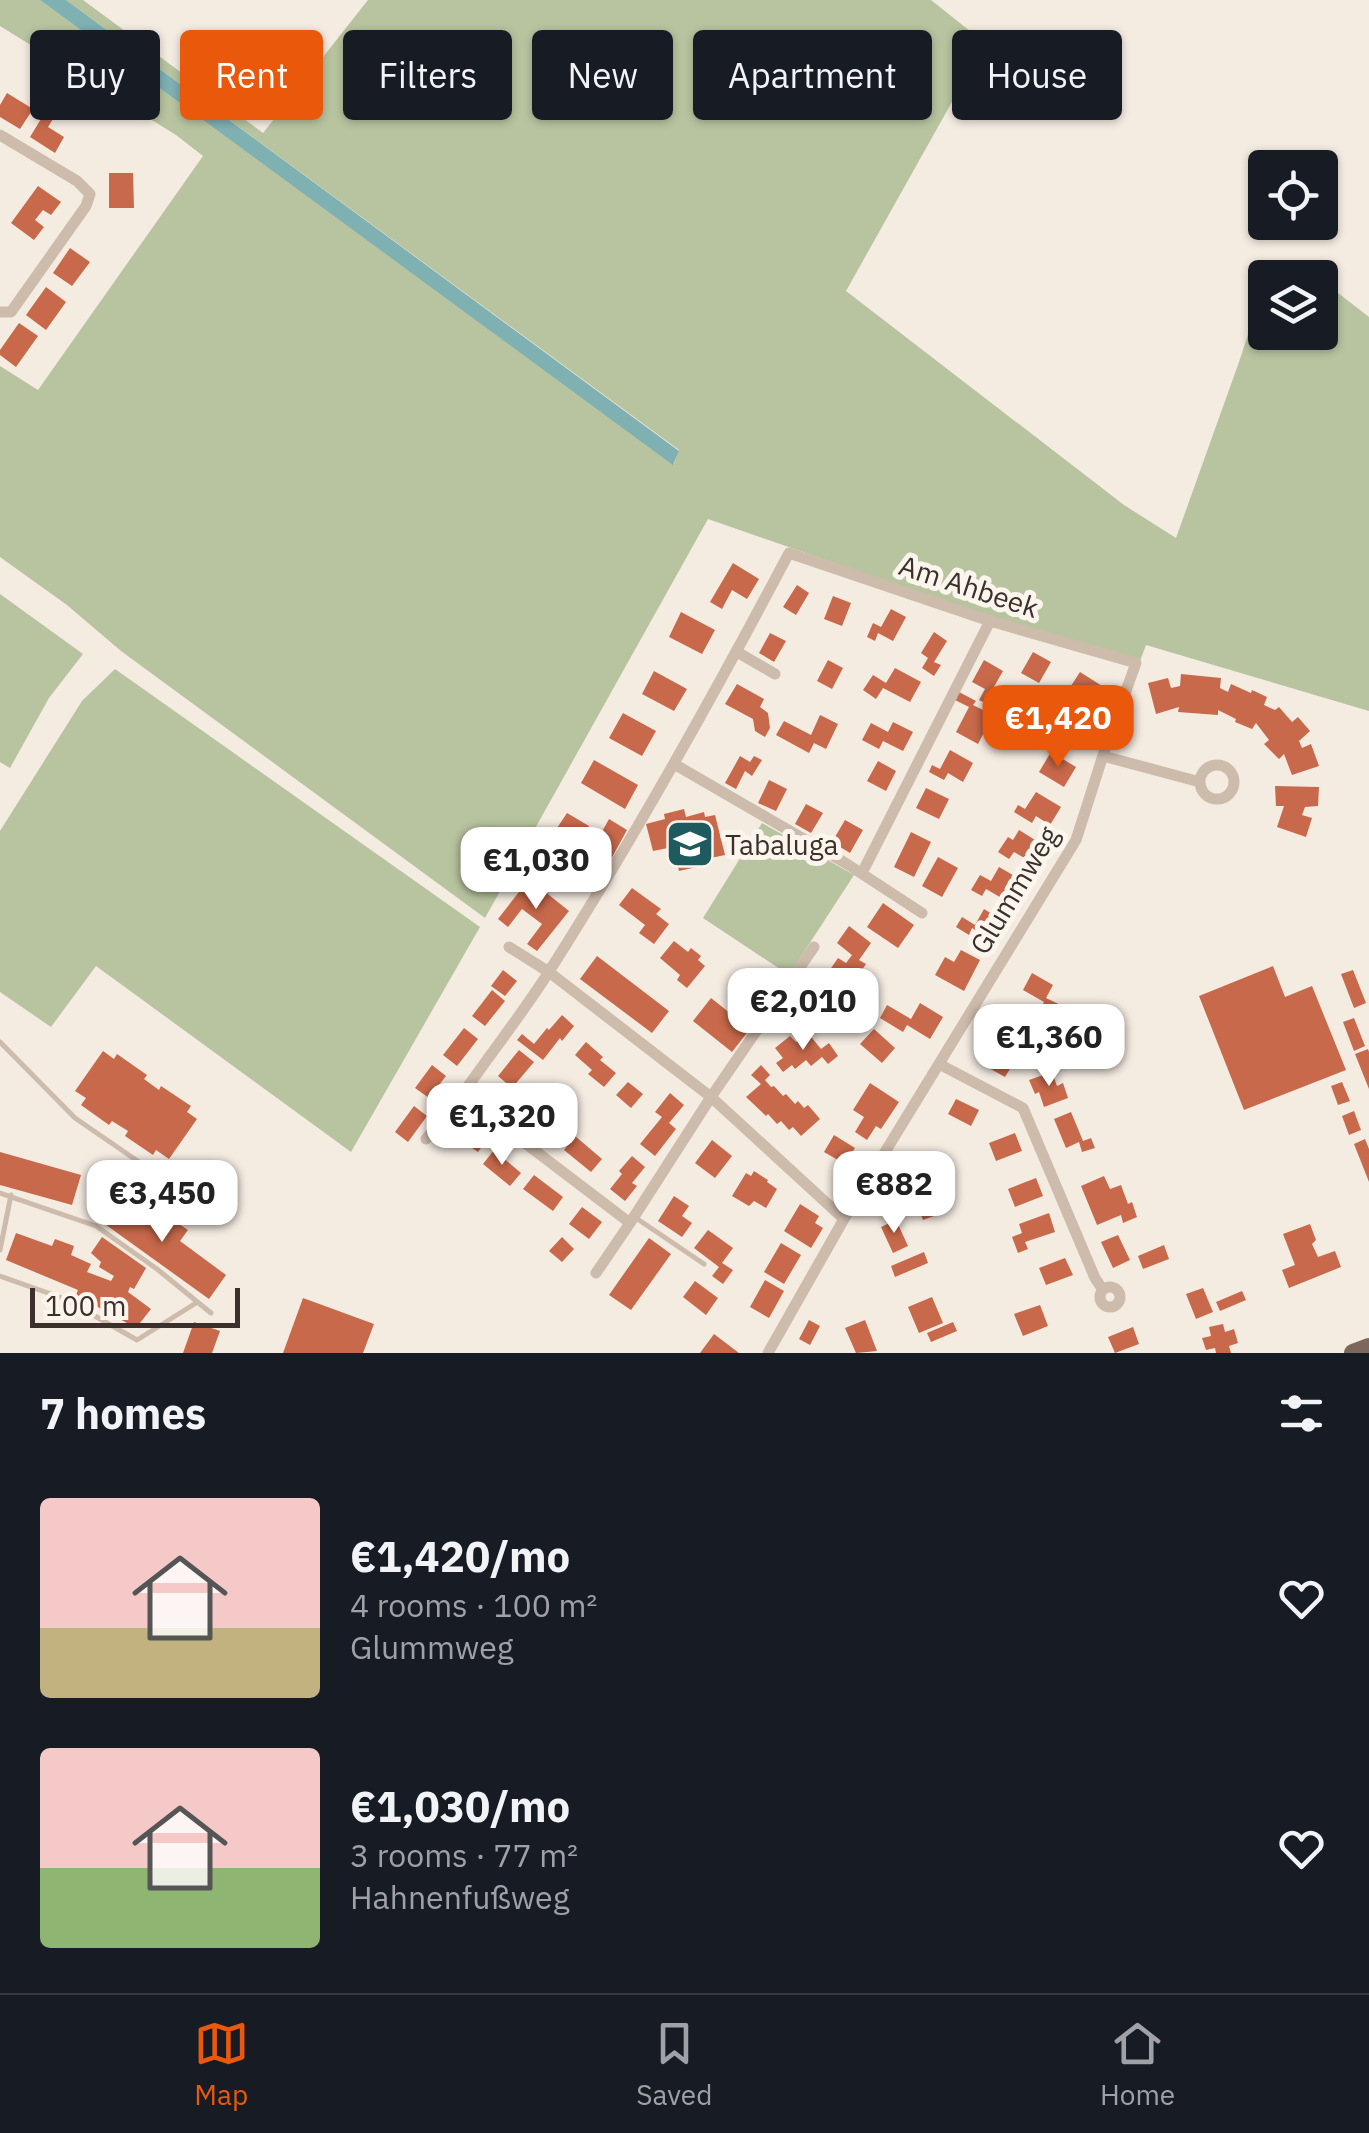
<!DOCTYPE html>
<meta charset="utf-8">
<style>
:root{--surface:#171b24;--page:#242831;--text:#f1f3f6;--muted:#9ea1a6;--line:#363941;--accent:#ea580c}
body{margin:0;font-family:"IBM Plex Sans",sans-serif;background:var(--page);color:var(--text);height:100vh;display:flex;flex-direction:column;font-size:38px;white-space:nowrap}
*{box-sizing:border-box;margin:0}
p{font-size:32px;color:var(--muted)}
.icon{flex:none;width:55px;height:55px;fill:none;stroke:currentColor;stroke-width:2;stroke-linecap:round;stroke-linejoin:round}
.map{position:relative;height:1353px;overflow:hidden}
.sheet{display:flex;flex-direction:column;background:var(--surface);flex:1}
.sheet>*{flex:none}
.top-card{position:absolute;left:30px;top:30px;width:1310px;height:90px;display:flex;gap:20px}
.controls{position:absolute;left:1248px;top:150px;display:grid;gap:20px}
.controls a{display:grid;place-items:center;width:90px;height:90px;border-radius:10px;background:var(--surface);box-shadow:0 2px 8px #0004;font-size:50px}
.scale{position:absolute;left:30px;bottom:25px;width:210px;box-sizing:border-box;padding-left:10px;border:5px solid #3b302b;border-top:0;font-size:28px;line-height:35px;white-space:nowrap;color:#3b302b;-webkit-text-stroke:8px #fbf5ee;paint-order:stroke}
.price{position:absolute;translate:-50% -85px;padding:0 22px;border-radius:20px;background:#fff;color:#222;font-size:32px;line-height:65px;filter:drop-shadow(0 2px 5px #0008)}
.price::after{content:'';position:absolute;left:50%;top:60px;width:30px;height:22px;margin-left:-15px;background:inherit;clip-path:polygon(0 0,100% 0,50% 100%)}
.price.selected{background:var(--accent);color:#fff}
ul{padding:0;list-style:none}
li{display:flex;align-items:center;gap:30px;height:250px;padding:0 40px}
li span{display:grid;place-items:center;flex:none;width:280px;height:200px;border-radius:10px;color:#555}
li>.icon{margin-inline-start:auto}
span .icon{width:120px;height:120px;fill:#fffc;stroke-width:1}
li b{font-size:42px}
h2{display:flex;justify-content:space-between;align-items:center;height:120px;padding:0 40px;font-size:42px}
.pill{padding:0 35px;border-radius:10px;background:var(--surface);box-shadow:0 2px 8px #0004;font-size:35px;line-height:90px}
.pill.selected{background:var(--accent);color:#fff}
.dock{display:flex;justify-content:space-around;align-items:center;height:140px;border-top:2px solid var(--line);background:var(--surface);font-size:28px;color:var(--muted)}
.dock a{display:grid;justify-items:center;gap:5px}
.dock .selected{color:var(--accent)}
.map>svg:first-child{display:block}
.green{fill:#b8c4a0}
.water{fill:#7fb0b2}
.building{fill:#c8694b}
.lines{fill:none;stroke-linecap:round;stroke-linejoin:round}
.service{stroke:#cdbbac;stroke-width:5}
.minor{stroke:#cdbbac;stroke-width:11}
.primary{stroke:#7d675c;stroke-width:18}
.labels{text-anchor:middle;dominant-baseline:central;stroke-width:10;stroke-linejoin:round;paint-order:stroke}
.street-label{font-size:28px;fill:#3b302b;stroke:#fbf5ee}
.poi-label{font-size:28px;fill:#3b302b;stroke:#fbf5ee;text-anchor:start}
</style>
<div class="map">
<svg width="1369" height="1353" viewBox="0 0 1369 1353">
<rect width="100%" height="100%" fill="#f4ebe1"/>
<path class="green" d="M0,0H40L674,464L679,450L66,0H83L263,133L368,0H931L985,43L846,291L1124,505L1176,538L1239,362L1265,283V332H1320V279L1369,317V711L1146,645L1140,661L990,617L708,519L485,918L121,651L67,605L0,557V366L38,390L203,156L176,135L0,26Z
M0,594L83,654L49,698L10,768L0,762Z
M115,669L480,927L351,1152L96,966L51,1027L0,992V831L82,701Z
M762,823L854,875L789,975L703,918Z"/>
<path class="water" d="M40,0H66L679,451L673,465Z"/>
<path class="building" d="M7,93L33,109L20,129L0,117V105Z
M44,114L53,119L48,127L64,137L55,153L30,137Z
M109,173H133L134,208H109Z
M38,186L61,202L51,215L43,210L35,220L44,227L34,240L11,223Z
M70,248L90,262L72,286L53,273Z
M46,287L66,302L46,330L26,315Z
M19,323L38,336L16,367L0,355V350Z
M733,563L759,579L747,599L732,590L722,609L710,602Z
M797,585L809,593L796,615L783,607Z
M833,596L851,603L842,626L824,619Z
M891,609L906,617L893,641L878,633L875,641L867,637L873,623L881,627Z
M681,612L715,630L702,654L669,637Z
M934,632L947,641L934,662L941,665L934,676L922,668L928,658L921,653Z
M770,633L786,641L774,662L759,653Z
M1033,652L1051,662L1039,683L1021,673Z
M828,660L843,668L832,689L817,681Z
M984,660L1003,671L991,692L1003,699L997,709L979,700L985,689L972,682Z
M895,668L921,682L910,702L883,688L876,699L863,690L873,675L886,683Z
M654,671L687,689L674,711L642,694Z
M1080,672L1102,686L1089,706L1067,692Z
M1181,674L1221,678L1220,688L1228,692L1231,684L1251,693L1252,690L1267,697L1264,705L1275,710L1279,707L1292,722L1298,717L1310,731L1299,741L1302,748L1311,744L1319,766L1292,775L1284,754L1279,759L1264,744L1269,740L1256,723L1252,729L1235,722L1236,719L1218,710V715L1178,712L1179,707L1156,714L1148,683L1168,678L1171,688L1180,686Z
M737,684L764,699L760,707L768,713L770,728L765,737L755,731L753,719L725,704Z
M959,692L976,701L973,705L993,715L978,744L956,732L969,707L955,700Z
M623,713L656,731L642,756L609,738Z
M820,715L838,724L826,749L814,743L809,753L776,735L784,721L811,735Z
M1067,717L1090,730L1079,748L1057,735Z
M893,722L913,732L903,751L883,741L879,749L862,740L871,723L888,732Z
M950,750L973,763L963,782L948,773L944,780L929,772L932,765L940,769Z
M1051,752L1076,767L1064,787L1039,772Z
M740,756L750,762L754,756L762,760L752,776L745,771L736,789L725,783Z
M594,760L638,785L625,809L581,783Z
M878,761L896,771L886,791L867,781Z
M769,780L787,789L776,811L758,803Z
M1275,786L1319,787L1318,806L1305,807L1302,815L1312,818L1306,837L1277,827L1284,806H1276Z
M926,788L949,799L939,819L916,808Z
M1036,792L1061,807L1050,825L1036,816L1032,823L1014,812L1018,805L1025,809Z
M806,804L823,813L811,833L795,824Z
M684,809L686,817L704,812L705,817L715,815L725,855L701,860V866L679,871L673,847L653,851L646,824L665,819L664,814Z
M567,813L589,826L578,845L555,831Z
M609,819L627,830L610,861L591,851Z
M845,820L863,830L850,853L832,842Z
M1019,830L1040,843L1030,861L1014,852L1009,859L998,852L1008,837L1013,840Z
M911,832L931,842L914,877L894,867Z
M938,857L958,868L942,897L922,886Z
M999,867L1025,882L1012,904L986,889L982,896L971,890L980,875L991,881Z
M529,879L569,911L537,951L527,944L542,924L522,909L508,927L498,919Z
M632,888L661,909L656,914L669,924L654,944L639,933L645,925L619,905Z
M883,903L914,925L898,948L867,927Z
M984,909L1003,921L992,940L972,928L969,935L956,927L962,917L975,925Z
M849,926L871,943L859,960L866,964L858,976L846,969L838,982L827,974L838,958L846,963L852,955L837,943Z
M674,941L688,952L691,948L701,956L698,960L705,966L687,988L677,980L680,975L660,958Z
M961,950L980,960L964,991L935,975L945,957L954,962Z
M597,956L669,1011L652,1033L580,979Z
M1273,966L1285,997L1312,986L1346,1070L1244,1110L1199,996Z
M743,969L767,986L769,983L777,988L769,999L763,994L755,1004L730,985Z
M503,970L517,981L505,996L491,986Z
M1353,970L1366,1003L1354,1008L1341,974Z
M1032,973L1053,985L1046,998L1069,1009L1061,1023L1039,1012L1044,1002L1023,990Z
M492,990L505,1001L485,1026L472,1016Z
M828,990L843,1002L826,1023L812,1012Z
M711,998L750,1029L732,1052L693,1021Z
M920,1003L943,1017L930,1039L907,1025L903,1032L880,1018L887,1005L911,1019Z
M1011,1006L1033,1019L1023,1036L1001,1023Z
M562,1015L574,1026L562,1041L560,1038L543,1060L517,1040L522,1034L534,1044L547,1028L549,1030Z
M1354,1018L1365,1046L1354,1051L1343,1022Z
M464,1028L478,1039L457,1066L443,1055Z
M874,1029L895,1048L882,1063L860,1044Z
M808,1033L821,1049L829,1043L838,1056L828,1064L822,1057L811,1066L806,1060L795,1069L792,1065L783,1072L776,1063L783,1058L775,1048L790,1036L796,1042Z
M586,1042L603,1057L600,1060L616,1073L604,1087L588,1074L592,1070L575,1055Z
M987,1046L1014,1062L1005,1077L978,1062Z
M1368,1049L1369,1052V1089L1355,1054Z
M519,1050L534,1062L512,1088L498,1076Z
M103,1051L114,1059L117,1054L147,1075L144,1079L159,1090L161,1086L191,1106L187,1112L197,1119L169,1159L156,1150L153,1155L125,1136L128,1131L112,1121L109,1125L81,1105L86,1098L75,1091Z
M432,1065L446,1076L429,1098L415,1088Z
M761,1065L770,1075L765,1080L771,1087L774,1086L783,1096L786,1094L795,1104L798,1101L804,1108L808,1105L820,1119L801,1136L793,1127L789,1130L781,1121L777,1124L768,1114L766,1116L746,1097L761,1084L751,1075Z
M1052,1072L1057,1086L1063,1083L1068,1098L1044,1107L1039,1092L1035,1094L1029,1080Z
M628,1082L643,1094L631,1108L616,1095Z
M1342,1082L1350,1101L1338,1105L1331,1086Z
M870,1083L899,1102L881,1129L876,1126L867,1140L855,1132L864,1117L853,1110Z
M497,1085L512,1097L501,1111L486,1099Z
M670,1093L684,1105L669,1123L676,1129L655,1156L640,1144L662,1117L655,1112Z
M956,1099L979,1110L971,1126L948,1114Z
M539,1103L566,1123L556,1137L529,1117Z
M414,1106L427,1116L408,1142L395,1132Z
M1354,1111L1361,1130L1349,1135L1342,1116Z
M1071,1112L1083,1141L1091,1138L1095,1148L1082,1152L1079,1142L1066,1148L1054,1119Z
M457,1117L488,1138L478,1152L447,1131Z
M1015,1133L1022,1151L996,1161L989,1143Z
M834,1135L855,1148L845,1164L824,1152Z
M575,1136L602,1159L591,1172L564,1150Z
M1365,1139L1369,1149V1182L1354,1144Z
M712,1140L732,1156L715,1178L695,1163Z
M494,1150L521,1173L510,1186L483,1164Z
M0,1152L81,1175L72,1205L0,1185Z
M632,1156L645,1167L632,1183L637,1186L625,1201L610,1189L622,1174L619,1171Z
M754,1171L768,1180L767,1182L777,1189L766,1208L754,1201L749,1206L732,1196L746,1173L751,1176Z
M534,1175L563,1197L553,1211L523,1189Z
M1104,1176L1110,1189L1121,1185L1128,1204L1132,1202L1137,1217L1123,1223L1121,1215L1097,1225L1081,1186Z
M1036,1178L1043,1196L1015,1207L1008,1189Z
M924,1185L926,1191L936,1187L945,1212L923,1220L911,1190Z
M113,1193L158,1226L166,1215L188,1230L180,1241L226,1275L209,1299L95,1217Z
M674,1196L689,1206L682,1216L692,1223L682,1237L658,1221Z
M800,1204L819,1216L815,1223L823,1228L811,1248L784,1231Z
M582,1207L602,1222L589,1239L569,1224Z
M1049,1213L1055,1232L1025,1242L1028,1249L1018,1253L1012,1237L1022,1233L1019,1224Z
M896,1220L908,1246L893,1253L881,1227Z
M1310,1224L1316,1240L1312,1244L1318,1257L1335,1251L1341,1267L1289,1288L1282,1270L1295,1265L1283,1234Z
M708,1230L733,1248L722,1263L733,1270L723,1284L712,1276L719,1267L694,1248Z
M16,1233L52,1246L55,1239L74,1246L71,1255L91,1264L87,1272L111,1281L114,1276L99,1267L101,1262L91,1253L102,1237L146,1268L134,1289L130,1287L128,1292L151,1309L136,1328L76,1295L78,1290L6,1260Z
M1118,1235L1130,1260L1113,1268L1101,1242Z
M562,1237L574,1249L562,1262L549,1251Z
M649,1238L671,1254L631,1310L609,1295Z
M781,1243L801,1255L784,1284L764,1272Z
M1164,1245L1169,1259L1143,1269L1138,1256Z
M924,1252L928,1263L895,1277L891,1266Z
M1065,1258L1073,1275L1046,1285L1039,1268Z
M765,1280L784,1291L769,1318L750,1307Z
M695,1281L718,1298L706,1315L683,1297Z
M1203,1288L1213,1312L1196,1319L1186,1294Z
M1242,1291L1246,1300L1220,1311L1216,1302Z
M932,1297L943,1323L919,1333L908,1307Z
M303,1298L374,1324L363,1353H283Z
M1040,1305L1048,1326L1023,1336L1014,1314Z
M809,1320L820,1326L810,1345L799,1339Z
M865,1320L877,1351L856,1353L845,1328Z
M194,1322L220,1331L212,1353H183Z
M953,1322L957,1331L931,1342L927,1333Z
M1223,1324L1225,1332L1234,1329L1238,1343L1229,1346L1231,1353H1216L1215,1348L1206,1350L1202,1338L1211,1336L1209,1327Z
M1133,1327L1139,1344L1115,1353L1108,1337Z
M714,1334L739,1353H700Z"/>
<g class="lines">
<path class="service" d="M0,1042L75,1118L155,1173
M0,1193L96,1226L157,1269L211,1313
M636,1218L704,1264
M0,1250L11,1195
M0,1276L65,1299L137,1340L196,1303"/>
<path class="minor" d="M0,135L77,181L90,194L86,206L11,312H0
M737,652L775,674
M1103,756L1200,782
M674,764L847,864L922,913
M1200 782a17 17 0 1 1 34 0a17 17 0 1 1-34 0Z
M862,873L990,621
M509,947L549,972L711,1097L844,1219
M939,1064L1023,1108L1095,1278L1103,1290
M426,1139L462,1095
M596,1273L630,1223
M1100 1297a10 10 0 1 1 20 0a10 10 0 1 1-20 0Z
M768,1353L844,1219L1076,840L1106,746L1136,663L990,621L789,553C714,695 636,835 550,970C523,1013 491,1053 462,1095L630,1223L711,1097L814,947"/>
<path class="primary" d="M1353,1353L1369,1347"/>
</g>
<defs>
<g id="school-square" transform="scale(2.5)"><rect x="-9" y="-9" width="18" height="18" rx="4" fill="#1f5a5e" stroke="#fbf5ee"/><path d="M0-5L7-2L0 1L-7-2ZM-4 1L0 2.5L4 1V4Q0 6-4 4Z" fill="#fff"/></g>
</defs>
<g fill-rule="evenodd">
<use href="#school-square" x="690" y="844"/>
</g>
<g class="labels">
<g class="street-label">
<text transform="translate(969 586) rotate(18)">Am Ahbeek</text>
<text transform="translate(1014 890) rotate(-59)">Glummweg</text>
</g>
<g class="poi-label">
<text x="725" y="844">Tabaluga</text>
</g>
</g>
</svg>
<div class="controls">
<a><svg class="icon" aria-label="locate" viewBox="0 0 24 24"><circle cx="12" cy="12" r="6"/><path d="M12 2v4M12 18v4M2 12h4M18 12h4"/></svg></a>
<a><svg class="icon" aria-label="layers" viewBox="0 0 24 24"><path d="M12 4l9 5-9 5-9-5zM3 14l9 5 9-5"/></svg></a>
</div>
<div class="scale">100 m</div>
<b class="price selected" style="left:1058px;top:770px">€1,420</b>
<b class="price" style="left:536px;top:912px">€1,030</b>
<b class="price" style="left:803px;top:1053px">€2,010</b>
<b class="price" style="left:1049px;top:1089px">€1,360</b>
<b class="price" style="left:502px;top:1168px">€1,320</b>
<b class="price" style="left:894px;top:1236px">€882</b>
<b class="price" style="left:162px;top:1245px">€3,450</b>
<div class="top-card">
<a class="pill">Buy</a>
<a class="pill selected">Rent</a>
<a class="pill">Filters</a>
<a class="pill">New</a>
<a class="pill">Apartment</a>
<a class="pill">House</a>
</div>
</div>
<section class="sheet">
<h2>7 homes<svg class="icon" aria-label="filters" viewBox="0 0 24 24"><path d="M4 7h16M4 17h16"/><circle cx="9" cy="7" r="2"/><circle cx="15" cy="17" r="2"/></svg></h2>
<ul>
<li><span style="background:linear-gradient(#f6c9c9 65%,#c2b280 0)"><svg class="icon" aria-label="home" viewBox="0 0 24 24"><path d="M3 11l9-7 9 7M6 9v11h12V9"/></svg></span><div><b>€1,420/mo</b><p>4 rooms · 100 m²</p><p>Glummweg</p></div><svg class="icon" aria-label="heart" viewBox="0 0 24 24"><path d="M12 20l-8-8c-3-5 5-10 8-4 3-6 11-1 8 4z"/></svg></li>
<li><span style="background:linear-gradient(#f6c9c9 60%,#8fb573 0)"><svg class="icon" aria-label="home" viewBox="0 0 24 24"><path d="M3 11l9-7 9 7M6 9v11h12V9"/></svg></span><div><b>€1,030/mo</b><p>3 rooms · 77 m²</p><p>Hahnenfußweg</p></div><svg class="icon" aria-label="heart" viewBox="0 0 24 24"><path d="M12 20l-8-8c-3-5 5-10 8-4 3-6 11-1 8 4z"/></svg></li>
</ul>
</section>
<nav class="dock">
<a class="selected"><svg class="icon" aria-label="map" viewBox="0 0 24 24"><path d="M3 6l6-2 6 2 6-2v14l-6 2-6-2-6 2zM9 4v14M15 6v14"/></svg>Map</a>
<a><svg class="icon" aria-label="saved" viewBox="0 0 24 24"><path d="M7 4h10v16l-5-4-5 4z"/></svg>Saved</a>
<a><svg class="icon" aria-label="home" viewBox="0 0 24 24"><path d="M3 11l9-7 9 7M6 9v11h12V9"/></svg>Home</a>
</nav>
